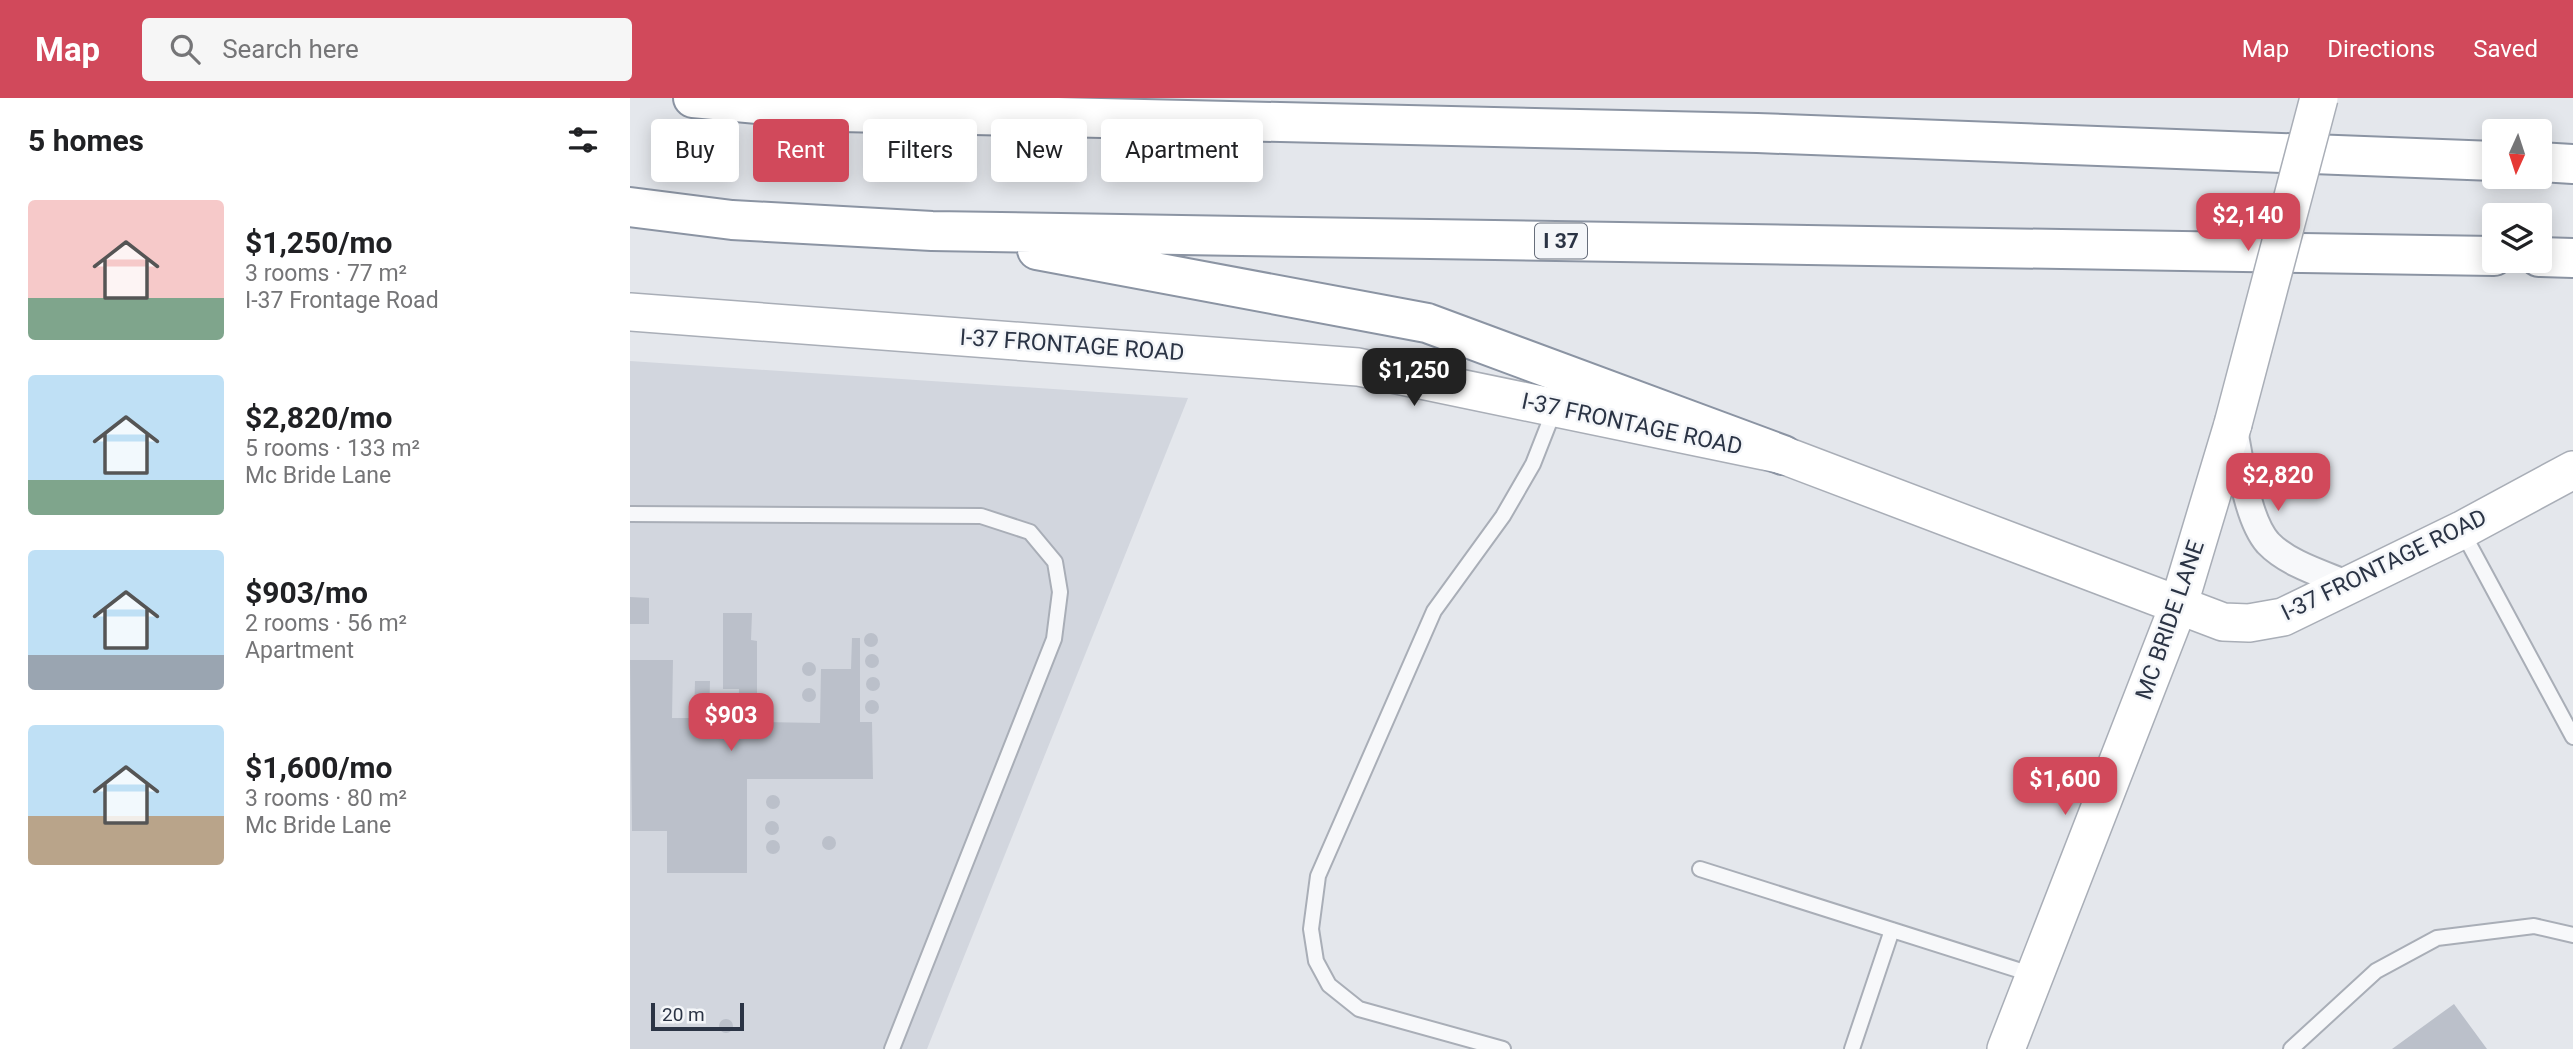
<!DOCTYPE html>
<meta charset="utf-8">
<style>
:root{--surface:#fff;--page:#f6f6f6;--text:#202124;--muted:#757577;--accent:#d1495b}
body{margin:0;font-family:Roboto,sans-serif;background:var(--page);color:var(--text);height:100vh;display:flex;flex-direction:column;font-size:26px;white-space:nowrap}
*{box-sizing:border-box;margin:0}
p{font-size:23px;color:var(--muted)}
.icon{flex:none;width:38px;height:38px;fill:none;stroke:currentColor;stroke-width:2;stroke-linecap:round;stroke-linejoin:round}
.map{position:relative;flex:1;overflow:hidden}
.sheet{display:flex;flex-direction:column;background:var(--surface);width:630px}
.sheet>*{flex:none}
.guide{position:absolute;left:21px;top:21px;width:665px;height:63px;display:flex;gap:14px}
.needle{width:46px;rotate:183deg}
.controls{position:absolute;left:1852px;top:21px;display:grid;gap:14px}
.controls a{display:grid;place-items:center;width:70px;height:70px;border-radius:7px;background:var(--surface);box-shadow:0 4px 18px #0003;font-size:35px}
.scale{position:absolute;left:21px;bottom:18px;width:93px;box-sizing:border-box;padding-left:7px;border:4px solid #2b3445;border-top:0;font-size:19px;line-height:24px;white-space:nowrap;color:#2b3445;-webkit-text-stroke:5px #f4f6f9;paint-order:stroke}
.price{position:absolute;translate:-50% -60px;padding:0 16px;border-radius:14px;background:var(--accent);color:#fff;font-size:23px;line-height:46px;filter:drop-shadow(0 2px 4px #0008)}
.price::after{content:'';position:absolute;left:50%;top:42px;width:21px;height:16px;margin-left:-10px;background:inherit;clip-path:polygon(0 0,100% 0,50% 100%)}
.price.current{background:#222;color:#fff}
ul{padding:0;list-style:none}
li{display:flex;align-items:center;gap:21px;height:175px;padding:0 28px}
li span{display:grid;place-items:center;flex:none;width:196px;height:140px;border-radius:7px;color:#555}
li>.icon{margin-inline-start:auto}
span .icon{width:84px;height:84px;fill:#fffc;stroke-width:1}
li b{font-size:30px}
h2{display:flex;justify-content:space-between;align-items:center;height:84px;padding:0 28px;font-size:30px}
.chip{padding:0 24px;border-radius:7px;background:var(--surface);box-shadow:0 4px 18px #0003;font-size:24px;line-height:63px}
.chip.current{background:var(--accent);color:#fff}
header{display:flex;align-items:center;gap:42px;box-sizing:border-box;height:98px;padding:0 35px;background:var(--accent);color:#fff}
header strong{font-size:33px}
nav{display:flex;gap:38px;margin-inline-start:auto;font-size:24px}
.search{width:490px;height:63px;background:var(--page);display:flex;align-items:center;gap:18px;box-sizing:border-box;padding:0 24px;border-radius:7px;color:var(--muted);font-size:26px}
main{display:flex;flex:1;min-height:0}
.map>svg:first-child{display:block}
.built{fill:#d2d6de}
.building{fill:#bbc0ca}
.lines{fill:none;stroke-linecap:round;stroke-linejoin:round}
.lane-casing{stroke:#a9aeb7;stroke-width:18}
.street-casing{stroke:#a9aeb7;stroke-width:30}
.secondary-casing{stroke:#a9aeb7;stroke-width:40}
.highway-casing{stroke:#8b94a3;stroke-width:42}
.lane{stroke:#f7f8fa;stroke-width:14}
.street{stroke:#f7f8fa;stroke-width:26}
.secondary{stroke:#fff;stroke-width:37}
.highway{stroke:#fff;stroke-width:38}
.secondary-bridge-casing{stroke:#a9aeb7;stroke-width:40;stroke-linecap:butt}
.secondary-bridge{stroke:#fff;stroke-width:37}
.labels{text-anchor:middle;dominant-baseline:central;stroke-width:5;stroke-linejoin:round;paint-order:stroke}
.shield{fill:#f4f6f9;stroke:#676e7b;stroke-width:2}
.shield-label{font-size:21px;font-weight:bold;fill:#2b3445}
.street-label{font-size:23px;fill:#2b3445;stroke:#f4f6f9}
</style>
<header>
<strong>Map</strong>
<div class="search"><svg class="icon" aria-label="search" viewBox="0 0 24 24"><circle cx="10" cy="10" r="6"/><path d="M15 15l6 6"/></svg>Search here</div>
<nav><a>Map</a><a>Directions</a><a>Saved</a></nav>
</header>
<main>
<section class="sheet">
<h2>5 homes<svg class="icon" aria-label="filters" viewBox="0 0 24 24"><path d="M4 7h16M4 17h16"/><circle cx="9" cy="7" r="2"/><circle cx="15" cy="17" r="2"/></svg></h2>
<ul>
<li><span style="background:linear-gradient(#f6c9c9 70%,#7fa58c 0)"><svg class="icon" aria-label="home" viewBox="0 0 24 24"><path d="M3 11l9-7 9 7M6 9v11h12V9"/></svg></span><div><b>$1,250/mo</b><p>3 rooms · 77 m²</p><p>I-37 Frontage Road</p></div></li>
<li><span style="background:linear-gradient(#bfe0f5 75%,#7fa58c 0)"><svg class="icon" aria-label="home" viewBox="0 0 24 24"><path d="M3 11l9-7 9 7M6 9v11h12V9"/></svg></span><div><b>$2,820/mo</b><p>5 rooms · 133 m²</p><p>Mc Bride Lane</p></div></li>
<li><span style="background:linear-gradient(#bfe0f5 75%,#9aa5b1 0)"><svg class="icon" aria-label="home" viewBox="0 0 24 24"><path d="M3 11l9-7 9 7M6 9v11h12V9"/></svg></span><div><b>$903/mo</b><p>2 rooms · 56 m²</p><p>Apartment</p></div></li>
<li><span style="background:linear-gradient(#bfe0f5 65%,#b9a48a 0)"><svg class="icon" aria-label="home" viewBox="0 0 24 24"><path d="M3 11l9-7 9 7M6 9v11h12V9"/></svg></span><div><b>$1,600/mo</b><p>3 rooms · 80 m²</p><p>Mc Bride Lane</p></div></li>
</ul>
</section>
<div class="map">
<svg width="1943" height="951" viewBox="0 0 1943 951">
<rect width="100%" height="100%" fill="#e4e7ec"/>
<path class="built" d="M0,263L558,300L297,951H0Z"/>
<path class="building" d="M0,499L19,500V526H0Z
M93,515H122L121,542L127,543V624L190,625L191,571H221L222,540H230V624H242L243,681H117V775H37V733H2L0,562H43L42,620H64L65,583H80L79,624L108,625L109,591H93Z
M234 542a7 7 0 1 1 14 0a7 7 0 1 1-14 0Z
M235 563a7 7 0 1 1 14 0a7 7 0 1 1-14 0Z
M172 571a7 7 0 1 1 14 0a7 7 0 1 1-14 0Z
M236 586a7 7 0 1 1 14 0a7 7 0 1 1-14 0Z
M172 597a7 7 0 1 1 14 0a7 7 0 1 1-14 0Z
M235 609a7 7 0 1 1 14 0a7 7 0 1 1-14 0Z
M136 704a7 7 0 1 1 14 0a7 7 0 1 1-14 0Z
M135 730a7 7 0 1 1 14 0a7 7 0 1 1-14 0Z
M192 745a7 7 0 1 1 14 0a7 7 0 1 1-14 0Z
M136 749a7 7 0 1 1 14 0a7 7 0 1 1-14 0Z
M1824,906L1857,951H1762Z
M89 928a7 7 0 1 1 14 0a7 7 0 1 1-14 0Z"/>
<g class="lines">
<g class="lane-casing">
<path id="lane" d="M0,416L351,418L400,434L425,464L430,494L424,541L262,951
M1832,433L1943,639
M1070,771L1404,877
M873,951L729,911L699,887L686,863L681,831L688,778L804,513L873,418L903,366L925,310
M1222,951L1262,832
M1661,951L1746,873L1807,840L1904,828L1943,837"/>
</g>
<g class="street-casing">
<path id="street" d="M1603,327C1610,360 1616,420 1638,445C1658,466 1693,476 1719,487"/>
</g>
<g class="secondary-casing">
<path id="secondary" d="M0,214L728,269L1153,357L1593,524L1619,525L1653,519L1832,432L1943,372
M1376,951L1548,509L1603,326"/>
</g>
<g class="highway-casing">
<path id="highway" d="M63,0L210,14L1127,35L1864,63
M1909,64L1943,66
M0,109L102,122L302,133L1864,158
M407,152L797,225L1153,357
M1909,159L1943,160"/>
</g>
<use href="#lane" class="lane"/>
<use href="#street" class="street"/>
<use href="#secondary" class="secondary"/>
<use href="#highway" class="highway"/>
<g class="secondary-bridge-casing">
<path id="secondary-bridge" d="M1603,326L1689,0"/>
</g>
<use href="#secondary-bridge" class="secondary-bridge"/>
</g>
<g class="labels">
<rect class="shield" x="905" y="125.5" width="52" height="35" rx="5"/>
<g class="shield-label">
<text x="931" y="143">I 37</text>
</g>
<g class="street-label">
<text transform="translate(442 247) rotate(4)">I-37 FRONTAGE ROAD</text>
<text transform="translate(1002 326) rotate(12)">I-37 FRONTAGE ROAD</text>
<text transform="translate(1754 467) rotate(-26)">I-37 FRONTAGE ROAD</text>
<text transform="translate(1540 522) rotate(-71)">MC BRIDE LANE</text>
</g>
</g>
</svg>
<div class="controls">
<a><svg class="needle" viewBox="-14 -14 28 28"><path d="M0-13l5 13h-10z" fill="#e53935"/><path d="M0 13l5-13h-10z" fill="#757577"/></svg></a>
<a><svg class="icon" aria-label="layers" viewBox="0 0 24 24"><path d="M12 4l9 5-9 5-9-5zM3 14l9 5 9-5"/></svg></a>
</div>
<div class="scale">20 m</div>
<b class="price" style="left:1618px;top:155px">$2,140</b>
<b class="price current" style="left:784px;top:310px">$1,250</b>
<b class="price" style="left:1648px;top:415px">$2,820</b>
<b class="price" style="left:101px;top:655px">$903</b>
<b class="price" style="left:1435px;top:719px">$1,600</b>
<div class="guide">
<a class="chip">Buy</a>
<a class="chip current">Rent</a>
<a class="chip">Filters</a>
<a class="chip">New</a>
<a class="chip">Apartment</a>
</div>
</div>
</main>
